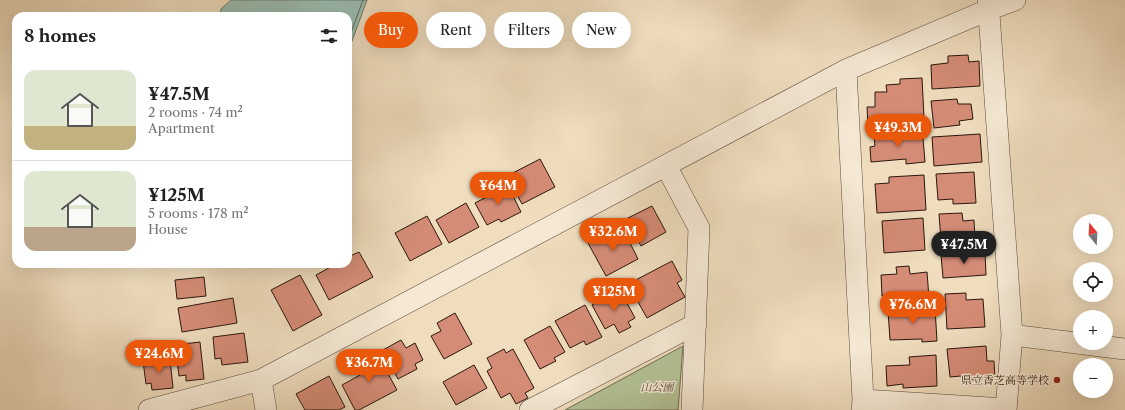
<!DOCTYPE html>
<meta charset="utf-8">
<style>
:root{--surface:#fff;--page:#f2f2f2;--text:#202124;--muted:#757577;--line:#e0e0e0;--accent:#ea580c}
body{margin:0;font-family:"Libre Caslon Text","Noto Serif JP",serif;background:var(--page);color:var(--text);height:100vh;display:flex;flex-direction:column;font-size:15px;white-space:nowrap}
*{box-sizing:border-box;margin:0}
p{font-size:13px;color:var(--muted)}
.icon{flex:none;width:22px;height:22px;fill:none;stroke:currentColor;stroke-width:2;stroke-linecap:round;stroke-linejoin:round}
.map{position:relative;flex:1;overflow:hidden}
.sheet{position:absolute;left:12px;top:12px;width:340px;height:256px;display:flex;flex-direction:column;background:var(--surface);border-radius:12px;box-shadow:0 4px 16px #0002}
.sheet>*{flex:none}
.top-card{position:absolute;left:364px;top:12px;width:380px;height:36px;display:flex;gap:8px}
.needle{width:26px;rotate:342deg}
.buttons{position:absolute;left:1073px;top:214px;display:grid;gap:8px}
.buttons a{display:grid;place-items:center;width:40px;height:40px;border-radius:50%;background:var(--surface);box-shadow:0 4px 16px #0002;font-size:20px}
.price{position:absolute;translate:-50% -34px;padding:0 9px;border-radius:14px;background:var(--accent);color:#fff;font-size:13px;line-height:26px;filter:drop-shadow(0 1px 2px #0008)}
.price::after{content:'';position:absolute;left:50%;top:24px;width:12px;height:9px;margin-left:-6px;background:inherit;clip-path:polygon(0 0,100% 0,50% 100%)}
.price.selected{background:#222;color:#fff}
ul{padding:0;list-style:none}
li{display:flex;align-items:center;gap:12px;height:100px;padding:0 12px}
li+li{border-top:1px solid var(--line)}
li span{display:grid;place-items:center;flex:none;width:112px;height:80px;border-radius:12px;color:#555}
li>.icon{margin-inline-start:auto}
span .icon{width:48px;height:48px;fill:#fffc;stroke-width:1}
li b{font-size:17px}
h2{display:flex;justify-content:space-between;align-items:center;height:48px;padding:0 12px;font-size:17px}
.chip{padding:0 14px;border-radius:18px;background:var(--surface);box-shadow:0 4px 16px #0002;font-size:14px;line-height:36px}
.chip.selected{background:var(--accent);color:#fff}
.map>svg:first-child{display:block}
.green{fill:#b3c296;stroke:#6f6c52}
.water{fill:#9abcb0;stroke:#6e7a6f}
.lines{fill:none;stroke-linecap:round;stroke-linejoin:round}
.shore{stroke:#62695f;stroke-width:1}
.building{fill:#d58c76;stroke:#2b160e}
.minor-casing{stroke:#5c483a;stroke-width:22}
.minor{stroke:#f5e9d5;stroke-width:21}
.poi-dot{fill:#8f2418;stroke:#f5e9d5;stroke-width:1.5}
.labels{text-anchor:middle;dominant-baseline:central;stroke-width:3;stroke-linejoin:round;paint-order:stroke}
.poi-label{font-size:11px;fill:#2b160e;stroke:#f5e9d5;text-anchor:end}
.park-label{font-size:11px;font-style:italic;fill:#544a37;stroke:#f5e9d5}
</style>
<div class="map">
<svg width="1125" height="410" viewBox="0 0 1125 410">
<rect width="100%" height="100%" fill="#efddbe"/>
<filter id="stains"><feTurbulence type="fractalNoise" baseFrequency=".005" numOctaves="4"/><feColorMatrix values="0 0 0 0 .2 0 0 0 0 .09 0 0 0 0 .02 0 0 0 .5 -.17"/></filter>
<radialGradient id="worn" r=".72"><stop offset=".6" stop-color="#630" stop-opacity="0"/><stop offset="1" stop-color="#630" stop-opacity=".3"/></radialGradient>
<path class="green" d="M683,346L678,410H565Z"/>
<path class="water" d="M231,0H367L348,52V16H220L221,9Z"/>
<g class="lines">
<path class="shore" d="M348,41L363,0"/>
</g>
<path class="building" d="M968,55L969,62L979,61L980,86L932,89L931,65L948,63V56Z
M922,78L924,117L887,119V125L868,126L867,107H875V92H887L886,85L900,84V79Z
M957,99L958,104H971L973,119L959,121L960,125L934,128L931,101Z
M915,131V139L923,138L925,162L906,164V159L871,162L870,147L875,146L874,134Z
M980,134L982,162L934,166L932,137Z
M540,159L555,187L522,204L507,176Z
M974,172L976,203L953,204V199L938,200L936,174Z
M924,175L926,210L877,213L875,184L889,183V177Z
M508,186L521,212L501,222L499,219L487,225L475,203Z
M466,203L479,227L449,243L436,220Z
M652,206L666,232L641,246L626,219Z
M962,213L963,221L974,220L975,239L941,241L939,214Z
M427,216L442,244L410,261L395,233Z
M923,218L925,250L884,253L882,221Z
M613,230L618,239L626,235L638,259L606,276L588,243Z
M359,252L373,277L329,300L316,275L336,264H348V257Z
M985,252L986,275L943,278L941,255Z
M672,261L682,280L677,283L685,297L647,318L628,284Z
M909,266L910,274L927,272L929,298L906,300V294L882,296L881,275L897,274L896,267Z
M300,275L322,315L293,331L271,290Z
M204,277L206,296L177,299L175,280Z
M620,290L635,318L628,322L631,327L619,333L614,324L605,329L592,305Z
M966,293V300L983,299L985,327L947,329L945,294Z
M233,298L237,323L182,332L178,308Z
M585,305L602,337L586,345L584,341L570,348L555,321Z
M935,308L937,341L922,342V339L890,340L888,311Z
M455,313L472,344L444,359L431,336L441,331L437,323Z
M550,326L565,352L554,358L556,361L540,369L524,340Z
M244,333L248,362L222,365L221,358L215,359L213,337Z
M401,340L406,348L415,343L423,360L415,364L417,369L398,379L383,350Z
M200,342L204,379L186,381V375L179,376L175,345Z
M986,346L987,361H994L995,378L962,381L961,376L950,377L947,349Z
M504,349L506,353L513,349L534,388L525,393L528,398L516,404L510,393L501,398L487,371L492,368L487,358Z
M376,352L397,390L359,410H355L342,385L360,375L354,364Z
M936,355L937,386L903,388V384L887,386L886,366L910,365L909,357Z
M170,359L173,388L152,390L151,383L146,384L143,361Z
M474,365L487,388L456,405L443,382Z
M329,376L345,407L339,410H305L296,394Z"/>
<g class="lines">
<g class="minor-casing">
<path id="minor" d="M988,0L1012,335L1006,410
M846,70L863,400L862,410
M666,166L699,228L692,410
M1012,335L1125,349
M261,380L266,410
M863,400L1006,409
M149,410L261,380L846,70L988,10L1015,0
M530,410L696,324"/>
</g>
<use href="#minor" class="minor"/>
</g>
<circle class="poi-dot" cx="1057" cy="380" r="4"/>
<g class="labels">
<g class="poi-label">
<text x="1049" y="380">県立香芝高等学校</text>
</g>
<g class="park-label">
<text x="657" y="387">山公園</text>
</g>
</g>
<rect width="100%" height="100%" filter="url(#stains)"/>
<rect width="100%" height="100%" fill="url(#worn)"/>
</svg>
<div class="buttons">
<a><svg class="needle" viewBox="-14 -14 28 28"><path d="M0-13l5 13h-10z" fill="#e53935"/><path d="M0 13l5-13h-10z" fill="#757577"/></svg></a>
<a><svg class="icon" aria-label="locate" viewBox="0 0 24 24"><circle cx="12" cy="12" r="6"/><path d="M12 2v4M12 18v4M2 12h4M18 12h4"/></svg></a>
<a>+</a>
<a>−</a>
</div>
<b class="price" style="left:898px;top:148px">¥49.3M</b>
<b class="price" style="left:498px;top:206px">¥64M</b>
<b class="price" style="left:613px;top:252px">¥32.6M</b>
<b class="price selected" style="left:964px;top:265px">¥47.5M</b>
<b class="price" style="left:614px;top:312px">¥125M</b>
<b class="price" style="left:913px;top:325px">¥76.6M</b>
<b class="price" style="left:159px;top:374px">¥24.6M</b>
<b class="price" style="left:369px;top:383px">¥36.7M</b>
<div class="top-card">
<a class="chip selected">Buy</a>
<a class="chip">Rent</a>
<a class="chip">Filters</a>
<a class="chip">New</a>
</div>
<section class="sheet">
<h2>8 homes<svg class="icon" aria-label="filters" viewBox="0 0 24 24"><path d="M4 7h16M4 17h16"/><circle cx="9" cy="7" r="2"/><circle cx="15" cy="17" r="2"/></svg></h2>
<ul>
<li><span style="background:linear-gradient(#dfe7d0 70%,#c2b280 0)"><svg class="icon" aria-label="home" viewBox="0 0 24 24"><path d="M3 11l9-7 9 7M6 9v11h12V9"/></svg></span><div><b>¥47.5M</b><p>2 rooms · 74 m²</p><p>Apartment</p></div></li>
<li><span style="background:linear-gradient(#dfe7d0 70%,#b9a48a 0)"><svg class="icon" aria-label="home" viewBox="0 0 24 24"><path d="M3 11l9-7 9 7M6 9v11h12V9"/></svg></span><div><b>¥125M</b><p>5 rooms · 178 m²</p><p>House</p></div></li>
</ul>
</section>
</div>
